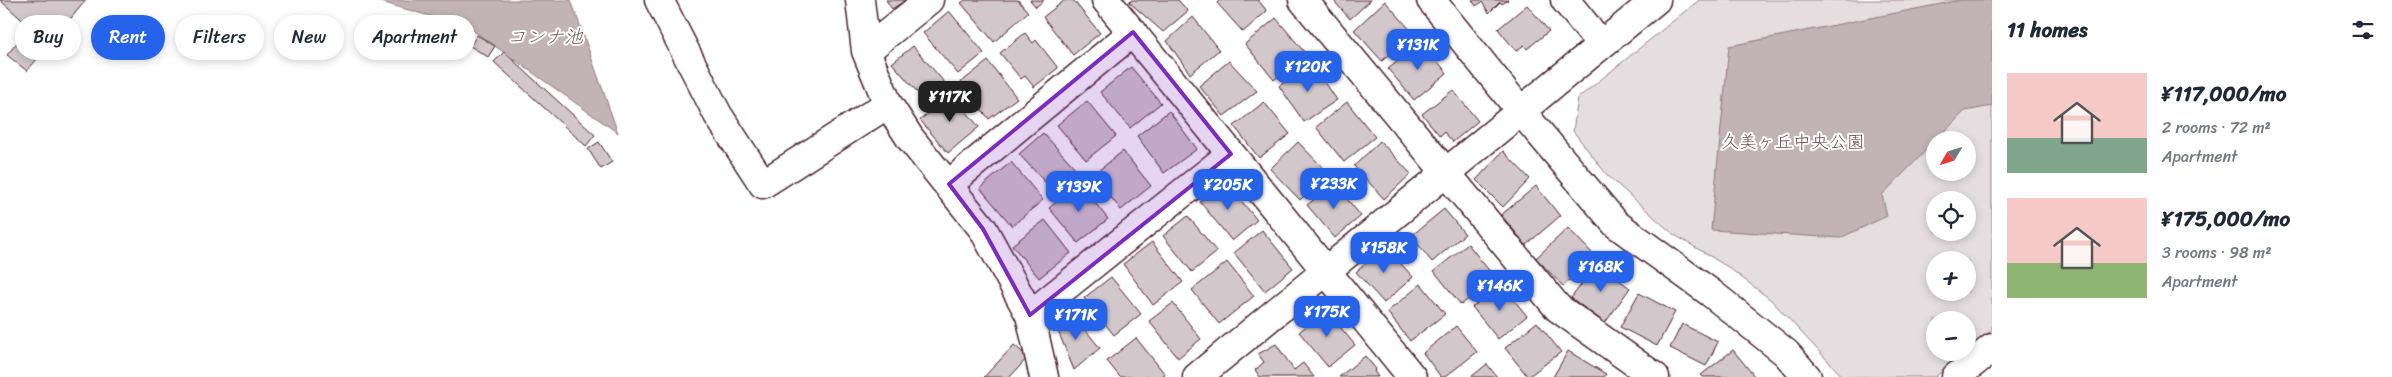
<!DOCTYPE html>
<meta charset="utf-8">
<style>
:root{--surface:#fff;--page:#f6f6f7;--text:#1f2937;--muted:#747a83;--accent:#2563eb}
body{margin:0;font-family:Sriracha,"Klee One",sans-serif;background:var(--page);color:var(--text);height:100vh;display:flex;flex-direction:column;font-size:19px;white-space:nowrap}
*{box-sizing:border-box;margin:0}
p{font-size:16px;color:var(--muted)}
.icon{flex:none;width:28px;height:28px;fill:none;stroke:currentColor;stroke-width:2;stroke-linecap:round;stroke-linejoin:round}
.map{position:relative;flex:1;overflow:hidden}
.side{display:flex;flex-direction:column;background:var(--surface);width:400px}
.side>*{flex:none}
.guide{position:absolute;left:15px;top:15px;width:475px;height:45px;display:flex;gap:10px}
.needle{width:32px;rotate:231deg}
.controls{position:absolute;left:1926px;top:131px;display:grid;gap:10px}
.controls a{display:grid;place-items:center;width:50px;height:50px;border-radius:50%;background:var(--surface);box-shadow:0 2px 8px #0003;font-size:25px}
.price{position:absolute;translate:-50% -42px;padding:0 11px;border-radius:10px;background:var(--accent);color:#fff;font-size:16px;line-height:32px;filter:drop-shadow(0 1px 2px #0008)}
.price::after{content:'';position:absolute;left:50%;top:30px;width:15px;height:11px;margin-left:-8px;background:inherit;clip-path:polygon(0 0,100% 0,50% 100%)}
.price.current{background:#222;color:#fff}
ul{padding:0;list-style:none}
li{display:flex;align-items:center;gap:15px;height:125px;padding:0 15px}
li span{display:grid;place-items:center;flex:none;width:140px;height:100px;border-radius:0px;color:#555}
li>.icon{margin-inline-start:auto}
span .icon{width:60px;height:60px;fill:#fffc;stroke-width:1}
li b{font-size:21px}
h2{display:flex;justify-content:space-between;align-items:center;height:60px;padding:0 15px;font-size:21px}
.pill{padding:0 18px;border-radius:22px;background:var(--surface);box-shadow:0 2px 8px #0003;font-size:18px;line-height:45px}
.pill.current{background:var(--accent);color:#fff}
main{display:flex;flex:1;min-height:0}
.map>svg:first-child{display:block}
.green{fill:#e5dee0;stroke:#987e86;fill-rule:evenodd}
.water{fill:#c1b3b6;stroke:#91787e}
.building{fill:#d2c7cb;stroke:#4a1f2b}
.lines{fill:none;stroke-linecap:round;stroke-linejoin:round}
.minor-casing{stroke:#4a1f2b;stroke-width:31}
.minor{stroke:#fff;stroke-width:28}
.marked{fill:#7b2cbf;fill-opacity:0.2;stroke:#7b2cbf;stroke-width:4;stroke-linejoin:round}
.labels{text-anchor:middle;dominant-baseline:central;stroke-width:4;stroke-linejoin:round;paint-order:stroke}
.park-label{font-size:18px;fill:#714f58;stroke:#fff}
.water-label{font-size:19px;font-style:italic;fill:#74535c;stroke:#fff}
</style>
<main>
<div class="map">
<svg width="1992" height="377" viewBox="0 0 1992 377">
<rect width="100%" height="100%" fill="#fff"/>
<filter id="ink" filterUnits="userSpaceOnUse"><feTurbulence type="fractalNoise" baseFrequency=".02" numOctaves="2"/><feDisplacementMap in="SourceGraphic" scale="10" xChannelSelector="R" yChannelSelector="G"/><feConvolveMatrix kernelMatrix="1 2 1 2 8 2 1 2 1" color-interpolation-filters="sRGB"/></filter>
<g filter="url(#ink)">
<path class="green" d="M1699,0H1992V330L1968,350V320H1935V352L1965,353L1935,377H1843L1771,300L1728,267L1673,234L1607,175L1573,131L1578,98ZM1935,140H1968V172H1935ZM1935,200H1968V232H1935ZM1935,260H1968V292H1935Z"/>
<path class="water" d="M374,0H571L618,133L468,27Z
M1961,0H1992V106L1965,111L1882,195L1887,216L1840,238L1711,230L1729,46Z"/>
<path class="building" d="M0,0H86L27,71L7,55L30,27Z
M886,0H906L892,9Z
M965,0H1018L1028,12L994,42L961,3Z
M1030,0H1044L1036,7Z
M1065,0H1073L1100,33L1073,55L1043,17Z
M1131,0H1178L1188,11L1163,32L1129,2Z
M1220,0H1258L1267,11L1243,32L1217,3Z
M1333,0H1371L1350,19Z
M1472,0H1508L1502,4L1500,2L1489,13L1482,2L1476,6Z
M1385,1L1413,33L1382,61L1354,30Z
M1527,5L1549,31L1527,49L1524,45L1516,51L1498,29Z
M949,11L984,53L958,74L923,33Z
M1193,17L1219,50L1190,74L1167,41Z
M1276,18L1306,54L1274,80L1245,44Z
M445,30L467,31L466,45L445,43Z
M416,32H438V43H416Z
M1025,33L1033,43L1036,40L1058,68L1034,87L1025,76L1021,79L1000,53Z
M477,35L495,46L488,57L470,46Z
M1422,42L1447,73L1414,100L1388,69Z
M913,46L945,83L925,101L892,63Z
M504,52L595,135L586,146L494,62Z
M988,61L1017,98L989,119L960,83Z
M1229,61L1257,91L1224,116L1199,86Z
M1312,63L1337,100L1304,122L1279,86Z
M1131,67L1161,103L1130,128L1100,92Z
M1453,90L1478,121L1453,142L1444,132L1440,136L1422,114Z
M952,94L979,127L948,153L920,120Z
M1087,101L1116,136L1086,160L1057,125Z
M1264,102L1290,134L1259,158L1234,126Z
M1347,102L1375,137L1344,162L1316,127Z
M1169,111L1197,149L1164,173L1137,136Z
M1043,133L1077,170L1054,192L1019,154Z
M1380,141L1411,174L1384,199L1354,166Z
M599,142L612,162L601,169L588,149Z
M1298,142L1328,173L1300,200L1270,169Z
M1123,151L1151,186L1121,210L1093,175Z
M1503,151L1530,179L1503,207L1476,180Z
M1011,162L1043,200L1012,226L980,188Z
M1225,181L1257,220L1232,241L1200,202Z
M1079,183L1108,219L1078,243L1049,208Z
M1334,183L1361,216L1335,238L1307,205Z
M1536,186L1560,216L1526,245L1501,215Z
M1444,209L1465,234L1432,262L1411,236Z
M1188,216L1217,252L1192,272L1163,236Z
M1045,220L1071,253L1039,278L1012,245Z
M1568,228L1595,256L1563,286L1536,258Z
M1262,230L1293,268L1265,291L1234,253Z
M1152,242L1183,282L1153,305L1123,264Z
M1468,244L1495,278L1461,305L1434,271Z
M1385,246L1413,277L1384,303L1356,272Z
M1227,262L1254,296L1219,324L1192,290Z
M1597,264L1630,288L1605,323L1571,298Z
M1111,277L1141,314L1114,335L1084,298Z
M1421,284L1445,314L1410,341L1387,312Z
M1501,284L1527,316L1498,339L1472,307Z
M1639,293L1675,312L1657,346L1620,327Z
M1173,303L1201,339L1178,358L1149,321Z
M1326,310L1355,345L1328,367L1299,332Z
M1071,312L1100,348L1074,370L1056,326Z
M1537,322L1561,352L1528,377L1505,348Z
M1682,324L1718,342L1706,366L1670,348Z
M1456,326L1477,352L1445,377H1441L1423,353Z
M1136,338L1165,374L1161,377H1120L1107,361Z
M1276,344L1294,370L1303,363L1314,377H1260L1255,370L1264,362L1258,354Z
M1014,345L1028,357L1010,377H984Z
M1733,350L1755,377H1703L1701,375Z
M1568,351L1606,374L1604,377H1553Z
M1365,356L1376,369L1374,371L1378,377H1339Z
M1487,364L1497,377H1471Z"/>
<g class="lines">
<g class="minor-casing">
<path id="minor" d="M659,0L718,115L763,184L888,104
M860,0L866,51L888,104L910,138L983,229L1030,315L1044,377
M1106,0L1412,377
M1303,0L1558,308L1655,377
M1431,0L1520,110L1616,224L1711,293L1786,353L1807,377
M1565,0L1601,44
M866,51L929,0
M949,184L1133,32
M1030,315L1231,154
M1197,377L1656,0
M1956,377L1992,348"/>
</g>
<use href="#minor" class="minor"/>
</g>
</g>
<path class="marked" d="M1133,32L1231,154L1030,315L983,229L949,184Z"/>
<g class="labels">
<g class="park-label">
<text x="1793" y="142">久美ヶ丘中央公園</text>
</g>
<g class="water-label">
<text x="545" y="36">コンナ池</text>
</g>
</g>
</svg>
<div class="controls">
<a><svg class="needle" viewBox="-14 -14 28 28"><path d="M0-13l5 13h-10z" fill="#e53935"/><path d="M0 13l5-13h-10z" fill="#747a83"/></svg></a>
<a><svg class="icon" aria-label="locate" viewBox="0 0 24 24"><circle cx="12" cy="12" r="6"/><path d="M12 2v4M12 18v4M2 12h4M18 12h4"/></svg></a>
<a>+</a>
<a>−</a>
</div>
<b class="price" style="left:1418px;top:71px">¥131K</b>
<b class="price" style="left:1308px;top:93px">¥120K</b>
<b class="price current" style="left:950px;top:123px">¥117K</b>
<b class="price" style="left:1334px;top:210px">¥233K</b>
<b class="price" style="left:1228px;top:211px">¥205K</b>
<b class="price" style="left:1079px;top:213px">¥139K</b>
<b class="price" style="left:1384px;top:274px">¥158K</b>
<b class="price" style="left:1601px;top:293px">¥168K</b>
<b class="price" style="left:1500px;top:312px">¥146K</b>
<b class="price" style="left:1327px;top:338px">¥175K</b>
<b class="price" style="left:1076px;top:341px">¥171K</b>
<div class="guide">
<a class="pill">Buy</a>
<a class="pill current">Rent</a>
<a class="pill">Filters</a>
<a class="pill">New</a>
<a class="pill">Apartment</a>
</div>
</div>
<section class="side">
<h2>11 homes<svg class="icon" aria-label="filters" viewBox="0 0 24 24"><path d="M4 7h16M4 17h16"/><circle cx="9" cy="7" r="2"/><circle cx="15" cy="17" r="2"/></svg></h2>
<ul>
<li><span style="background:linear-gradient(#f6c9c9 65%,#7fa58c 0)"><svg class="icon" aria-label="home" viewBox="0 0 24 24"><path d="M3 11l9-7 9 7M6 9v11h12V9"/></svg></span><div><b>¥117,000/mo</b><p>2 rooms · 72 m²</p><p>Apartment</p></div></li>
<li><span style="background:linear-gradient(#f6c9c9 65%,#8fb573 0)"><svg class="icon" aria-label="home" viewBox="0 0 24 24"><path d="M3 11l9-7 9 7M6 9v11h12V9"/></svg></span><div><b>¥175,000/mo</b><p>3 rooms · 98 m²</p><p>Apartment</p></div></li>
</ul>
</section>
</main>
